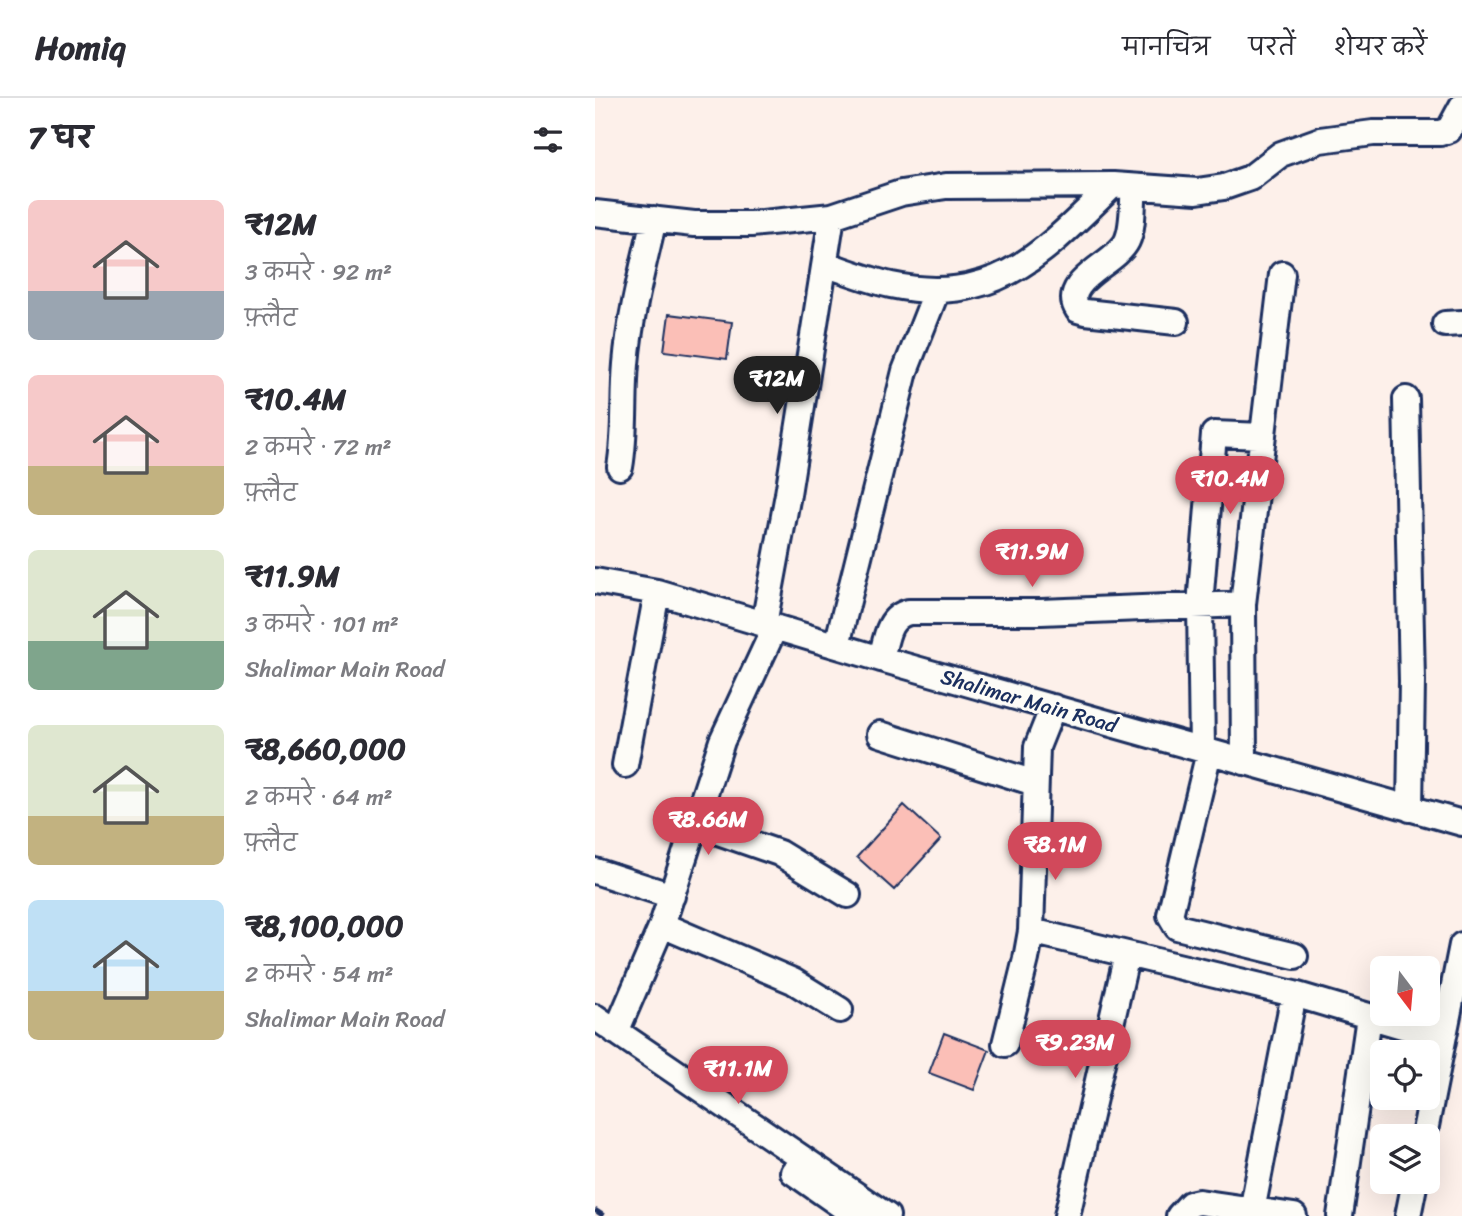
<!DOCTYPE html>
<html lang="hi">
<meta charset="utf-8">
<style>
:root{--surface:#fff;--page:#f7f7f7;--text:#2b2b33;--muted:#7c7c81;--line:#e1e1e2;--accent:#d1495b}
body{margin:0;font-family:Sriracha,"Playpen Sans Deva",sans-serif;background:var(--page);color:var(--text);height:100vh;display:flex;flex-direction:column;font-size:26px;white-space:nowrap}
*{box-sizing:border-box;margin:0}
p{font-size:23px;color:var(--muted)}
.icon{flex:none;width:38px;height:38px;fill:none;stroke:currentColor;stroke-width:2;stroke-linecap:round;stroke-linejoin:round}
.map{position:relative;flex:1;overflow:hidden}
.sheet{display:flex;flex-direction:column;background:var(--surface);width:595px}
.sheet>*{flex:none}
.needle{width:46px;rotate:164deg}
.tools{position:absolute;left:775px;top:858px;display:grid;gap:14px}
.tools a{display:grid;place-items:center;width:70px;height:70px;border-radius:10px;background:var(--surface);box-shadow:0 7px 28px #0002;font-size:35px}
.price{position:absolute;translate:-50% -60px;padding:0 16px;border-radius:24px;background:var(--accent);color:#fff;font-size:23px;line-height:46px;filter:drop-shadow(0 2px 4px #0008)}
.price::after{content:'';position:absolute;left:50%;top:42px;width:21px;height:16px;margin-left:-10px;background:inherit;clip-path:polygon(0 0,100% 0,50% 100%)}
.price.active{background:#222;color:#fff}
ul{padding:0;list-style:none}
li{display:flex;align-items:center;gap:21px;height:175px;padding:0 28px}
li span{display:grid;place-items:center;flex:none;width:196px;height:140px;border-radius:10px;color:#555}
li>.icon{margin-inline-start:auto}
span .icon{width:84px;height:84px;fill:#fffc;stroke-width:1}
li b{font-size:30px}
h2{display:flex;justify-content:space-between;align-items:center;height:84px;padding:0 28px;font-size:30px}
header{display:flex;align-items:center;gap:42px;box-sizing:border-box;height:98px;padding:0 35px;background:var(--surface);border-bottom:2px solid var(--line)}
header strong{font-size:33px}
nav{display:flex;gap:38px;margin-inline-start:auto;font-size:24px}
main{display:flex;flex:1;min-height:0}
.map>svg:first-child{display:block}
.building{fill:#fbbfb7;stroke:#1b2f5e;stroke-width:2}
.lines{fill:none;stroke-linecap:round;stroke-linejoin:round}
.minor-casing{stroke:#1b2f5e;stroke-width:30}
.minor{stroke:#fdfcf7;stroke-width:24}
.rail{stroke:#1b2f5e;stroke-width:5;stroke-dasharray:10 5;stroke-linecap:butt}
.labels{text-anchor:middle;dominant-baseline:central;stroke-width:6;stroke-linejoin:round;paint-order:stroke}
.street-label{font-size:21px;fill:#1b2f5e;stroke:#fdfcf7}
</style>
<header>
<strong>Homiq</strong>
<nav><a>मानचित्र</a><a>परतें</a><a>शेयर करें</a></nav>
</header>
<main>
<section class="sheet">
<h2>7 घर<svg class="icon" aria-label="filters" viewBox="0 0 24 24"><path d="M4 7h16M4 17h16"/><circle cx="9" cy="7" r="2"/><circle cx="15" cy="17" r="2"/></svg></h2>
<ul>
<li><span style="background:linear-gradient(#f6c9c9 65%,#9aa5b1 0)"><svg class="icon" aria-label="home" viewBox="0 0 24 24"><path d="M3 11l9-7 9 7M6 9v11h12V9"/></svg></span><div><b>₹12M</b><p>3 कमरे · 92 m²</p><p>फ़्लैट</p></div></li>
<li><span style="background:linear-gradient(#f6c9c9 65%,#c2b280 0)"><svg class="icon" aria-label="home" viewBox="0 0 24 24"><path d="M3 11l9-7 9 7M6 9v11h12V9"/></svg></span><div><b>₹10.4M</b><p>2 कमरे · 72 m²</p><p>फ़्लैट</p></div></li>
<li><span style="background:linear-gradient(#dfe7d0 65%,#7fa58c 0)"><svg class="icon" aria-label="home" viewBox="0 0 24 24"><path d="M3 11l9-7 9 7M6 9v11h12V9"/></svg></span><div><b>₹11.9M</b><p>3 कमरे · 101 m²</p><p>Shalimar Main Road</p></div></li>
<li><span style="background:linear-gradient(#dfe7d0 65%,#c2b280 0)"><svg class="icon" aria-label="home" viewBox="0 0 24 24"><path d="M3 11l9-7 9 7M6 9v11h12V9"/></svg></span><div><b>₹8,660,000</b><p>2 कमरे · 64 m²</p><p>फ़्लैट</p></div></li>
<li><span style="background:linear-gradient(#bfe0f5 65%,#c2b280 0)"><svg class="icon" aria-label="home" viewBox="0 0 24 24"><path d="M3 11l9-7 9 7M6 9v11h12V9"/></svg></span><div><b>₹8,100,000</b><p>2 कमरे · 54 m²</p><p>Shalimar Main Road</p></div></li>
</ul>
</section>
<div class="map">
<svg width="867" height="1118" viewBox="0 0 867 1118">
<rect width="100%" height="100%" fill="#fdf0ea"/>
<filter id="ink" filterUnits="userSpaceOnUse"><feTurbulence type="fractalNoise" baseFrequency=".0143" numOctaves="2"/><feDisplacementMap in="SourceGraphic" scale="14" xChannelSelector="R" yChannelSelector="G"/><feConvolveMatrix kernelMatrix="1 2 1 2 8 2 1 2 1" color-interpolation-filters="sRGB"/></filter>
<g filter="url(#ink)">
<path class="building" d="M74,216L137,224L132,261L69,253Z
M309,707L346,741L299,792L262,759Z
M349,935L394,952L379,992L334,975Z"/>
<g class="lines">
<g class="minor-casing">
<path id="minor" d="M539,89C537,105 539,128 532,143C521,166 464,183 483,212L490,214L581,224
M0,115L99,126H156L237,118L306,95L351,88L518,87L602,93L629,89L655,80L686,56L725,42L778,35H845L854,32L867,8
M230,166C251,173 274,182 296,187C401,209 449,154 518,87
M850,226L867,225
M811,301L817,583L815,711
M25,369C31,335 28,300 31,266C35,217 48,169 59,121
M0,483L62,494L286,561L867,725
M169,526L193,396L237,118
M180,529L127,643L67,827L198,883L245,912
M242,547L310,273L342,192
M286,561C291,542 292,519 314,514H446L648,506
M285,636L440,685
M607,652L605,507L619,336L668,338
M614,654L575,817L582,829L700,858
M649,664L648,506L687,176
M30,667L62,494
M100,726L184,755L253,797
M0,773L77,798
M436,833L699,896L848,940
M0,919L292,1118
M21,934L67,827
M410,946L431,861L436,833L442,649L458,609
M829,1038L867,847
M198,1074L261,1118
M472,1118L532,856
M584,1118L595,1106L604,1104L699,1118
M656,1118L699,896
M745,1118L774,919
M813,1118L820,1083"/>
</g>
<use href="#minor" class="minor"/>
<path class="rail" d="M0,1112L9,1118"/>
</g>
</g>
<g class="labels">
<g class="street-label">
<text transform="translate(434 603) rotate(16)">Shalimar Main Road</text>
</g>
</g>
</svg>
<div class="tools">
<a><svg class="needle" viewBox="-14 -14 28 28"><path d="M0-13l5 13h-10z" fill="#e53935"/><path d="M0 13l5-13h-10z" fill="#7c7c81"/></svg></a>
<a><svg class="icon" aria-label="locate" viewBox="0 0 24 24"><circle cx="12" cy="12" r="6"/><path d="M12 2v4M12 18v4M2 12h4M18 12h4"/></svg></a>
<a><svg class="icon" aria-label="layers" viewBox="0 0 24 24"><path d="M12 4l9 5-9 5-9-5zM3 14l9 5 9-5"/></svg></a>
</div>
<b class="price active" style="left:182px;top:318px">₹12M</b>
<b class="price" style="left:635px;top:418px">₹10.4M</b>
<b class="price" style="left:437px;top:491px">₹11.9M</b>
<b class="price" style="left:113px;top:759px">₹8.66M</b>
<b class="price" style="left:460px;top:784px">₹8.1M</b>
<b class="price" style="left:480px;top:982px">₹9.23M</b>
<b class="price" style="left:143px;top:1008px">₹11.1M</b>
</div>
</main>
